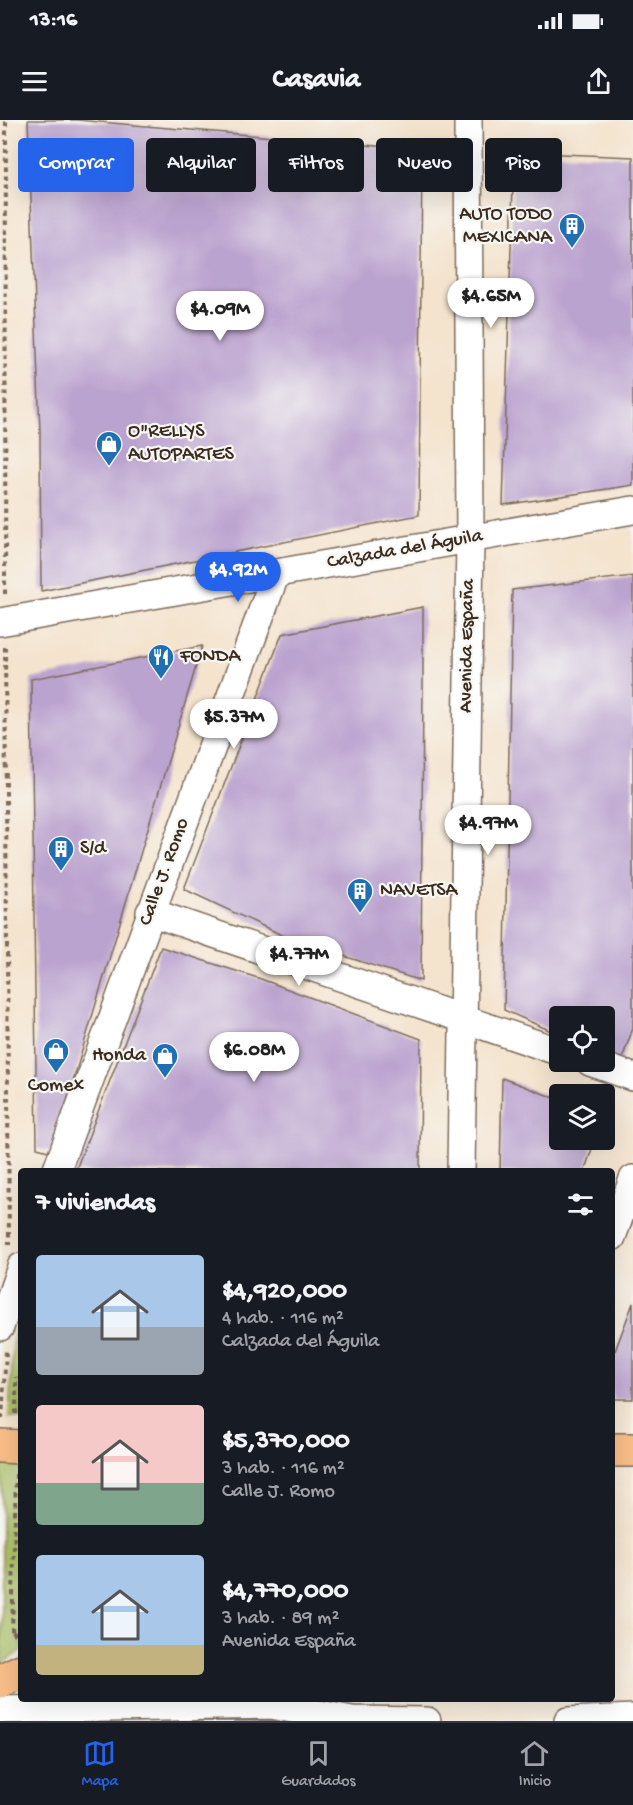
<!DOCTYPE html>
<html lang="es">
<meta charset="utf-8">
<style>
:root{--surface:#171b24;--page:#242831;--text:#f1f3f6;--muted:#9ea1a6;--line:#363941;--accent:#2563eb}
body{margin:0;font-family:"Gochi Hand",sans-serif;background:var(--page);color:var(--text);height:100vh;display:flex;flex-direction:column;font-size:22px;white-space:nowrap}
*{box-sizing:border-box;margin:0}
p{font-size:20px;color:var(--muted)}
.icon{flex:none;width:33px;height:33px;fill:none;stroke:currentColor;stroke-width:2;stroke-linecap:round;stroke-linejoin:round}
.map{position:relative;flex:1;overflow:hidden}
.side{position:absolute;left:18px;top:1048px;width:597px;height:534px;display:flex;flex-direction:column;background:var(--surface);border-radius:6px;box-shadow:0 6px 24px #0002}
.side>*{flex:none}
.guide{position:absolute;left:18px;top:18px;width:597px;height:54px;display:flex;gap:12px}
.tools{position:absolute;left:549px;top:886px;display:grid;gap:12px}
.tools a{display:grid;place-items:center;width:66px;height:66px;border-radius:6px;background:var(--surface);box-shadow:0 6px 24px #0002;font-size:30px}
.price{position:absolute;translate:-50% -51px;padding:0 14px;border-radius:21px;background:#fff;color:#222;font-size:20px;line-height:39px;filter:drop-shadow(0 2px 3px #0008)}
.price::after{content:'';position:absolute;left:50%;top:36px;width:18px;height:14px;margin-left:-9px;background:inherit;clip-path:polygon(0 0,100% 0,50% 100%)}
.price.current{background:var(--accent);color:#fff}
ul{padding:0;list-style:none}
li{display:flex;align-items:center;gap:18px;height:150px;padding:0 18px}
li span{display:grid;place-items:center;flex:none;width:168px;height:120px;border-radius:6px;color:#555}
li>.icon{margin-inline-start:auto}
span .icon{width:72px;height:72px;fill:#fffc;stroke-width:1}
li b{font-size:26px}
h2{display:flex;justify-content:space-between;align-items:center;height:72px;padding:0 18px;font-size:26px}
.tag{padding:0 21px;border-radius:6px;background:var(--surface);box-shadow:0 6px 24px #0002;font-size:21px;line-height:54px}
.tag.current{background:var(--accent);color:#fff}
.status{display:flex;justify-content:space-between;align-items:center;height:42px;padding:0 30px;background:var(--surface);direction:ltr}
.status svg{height:16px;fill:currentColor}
header{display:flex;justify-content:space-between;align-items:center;height:78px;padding:0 18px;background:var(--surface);font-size:27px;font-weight:700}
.dock{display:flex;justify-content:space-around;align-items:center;height:84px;border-top:2px solid var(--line);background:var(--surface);font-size:16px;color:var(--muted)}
.dock a{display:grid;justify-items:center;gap:3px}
.dock .current{color:var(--accent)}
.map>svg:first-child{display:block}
.green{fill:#acc267;stroke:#747642;stroke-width:1.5}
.building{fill:#bba3cf}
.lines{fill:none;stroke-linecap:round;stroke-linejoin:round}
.minor-casing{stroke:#7c6b5b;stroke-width:30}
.major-casing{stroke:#7c6b5b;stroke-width:36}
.path{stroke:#7c6b5b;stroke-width:4;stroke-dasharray:4.5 4.5;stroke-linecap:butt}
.minor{stroke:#fff;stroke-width:27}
.major{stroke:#f8bd88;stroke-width:33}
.labels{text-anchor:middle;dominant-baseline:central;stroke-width:4.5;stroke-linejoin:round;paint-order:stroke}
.poi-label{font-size:20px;fill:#3b2a1e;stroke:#f6f6f2;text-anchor:start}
.street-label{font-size:20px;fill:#3b2a1e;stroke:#f6f6f2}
</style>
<div class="status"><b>13:16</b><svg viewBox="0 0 49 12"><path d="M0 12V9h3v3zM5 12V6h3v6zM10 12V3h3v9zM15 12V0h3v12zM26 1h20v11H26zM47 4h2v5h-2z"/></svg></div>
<header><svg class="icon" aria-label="menu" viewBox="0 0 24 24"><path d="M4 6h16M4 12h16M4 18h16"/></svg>Casavia<svg class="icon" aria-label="share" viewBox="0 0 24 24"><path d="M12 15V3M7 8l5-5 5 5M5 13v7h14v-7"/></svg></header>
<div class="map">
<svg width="633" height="1601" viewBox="0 0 633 1601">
<rect width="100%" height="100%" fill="#f6f6f2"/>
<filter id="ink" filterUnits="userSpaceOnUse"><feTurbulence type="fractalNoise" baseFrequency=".0167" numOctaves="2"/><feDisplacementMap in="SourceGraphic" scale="12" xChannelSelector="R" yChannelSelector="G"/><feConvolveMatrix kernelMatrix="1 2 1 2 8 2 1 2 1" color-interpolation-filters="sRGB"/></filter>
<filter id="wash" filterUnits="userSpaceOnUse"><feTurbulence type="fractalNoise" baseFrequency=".008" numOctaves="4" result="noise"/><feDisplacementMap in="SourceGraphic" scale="24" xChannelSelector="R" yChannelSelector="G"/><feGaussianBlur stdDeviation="1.35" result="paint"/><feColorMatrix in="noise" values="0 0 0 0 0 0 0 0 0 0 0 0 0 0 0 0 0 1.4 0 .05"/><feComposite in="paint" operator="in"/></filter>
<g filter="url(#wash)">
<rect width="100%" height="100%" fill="#f4e3cd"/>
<path class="green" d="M21,1192V1298L9,1297L14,1209Z
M2,1342H21V1530L2,1544Z"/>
<g id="blocks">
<path class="building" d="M28,0H77L422,30L419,395L41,471L40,312Z
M514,32L633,37V365L503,385Z
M633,456V908L621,942L604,934V897H560V915L504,890L512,470Z
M423,487V564L421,861L288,818L184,769L282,514Z
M202,526L52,1032L37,1028L31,559Z
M161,827L261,859L421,919L420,1052H75Z
M502,958L560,980V1020H595L584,1052H500Z
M633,1183V1279H612V1239Z
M275,1596V1601H82Z"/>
</g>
</g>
<g filter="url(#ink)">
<use href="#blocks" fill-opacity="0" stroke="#7c6b5b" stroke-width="1.5"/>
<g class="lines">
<g class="minor-casing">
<path id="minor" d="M0,502L633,390
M150,792L560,932
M590,942L633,957
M56,1052L276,453
M461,1052L470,419L468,0
M612,1117L633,1059
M0,1207L21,1147
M0,1590L271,1585L352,1600L427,1601
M568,1601L633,1598"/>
</g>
<g class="major-casing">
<path id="major" d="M0,1326L21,1327
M612,1330H633
M0,1561L21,1551"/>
</g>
<path class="path" d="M5,474L6,0
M5,527L9,1125
M16,1294V1257
M2,1299L6,1231
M16,1354L12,1515L21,1507"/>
<use href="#minor" class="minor"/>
<use href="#major" class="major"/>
</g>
</g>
<defs>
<g id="building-pin" transform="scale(1.35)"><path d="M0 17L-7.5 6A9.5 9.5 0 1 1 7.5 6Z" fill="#1f6fb2" stroke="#f6f6f2"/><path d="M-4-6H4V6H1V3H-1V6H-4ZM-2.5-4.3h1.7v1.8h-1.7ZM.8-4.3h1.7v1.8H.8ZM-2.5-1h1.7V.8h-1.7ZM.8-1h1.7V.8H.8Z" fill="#fff"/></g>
<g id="shop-pin" transform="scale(1.35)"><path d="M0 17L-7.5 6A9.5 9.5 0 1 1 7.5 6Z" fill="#1f6fb2" stroke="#f6f6f2"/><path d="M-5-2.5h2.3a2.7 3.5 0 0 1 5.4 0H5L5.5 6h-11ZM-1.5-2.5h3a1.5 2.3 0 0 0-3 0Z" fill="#fff"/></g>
<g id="restaurant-pin" transform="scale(1.35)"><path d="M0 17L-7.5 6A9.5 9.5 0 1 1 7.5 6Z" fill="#1f6fb2" stroke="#f6f6f2"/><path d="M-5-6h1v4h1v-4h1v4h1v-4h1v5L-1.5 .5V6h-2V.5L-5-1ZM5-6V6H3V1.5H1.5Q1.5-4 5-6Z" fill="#fff"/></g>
</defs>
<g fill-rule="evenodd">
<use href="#building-pin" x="572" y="106"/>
<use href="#shop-pin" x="109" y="324"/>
<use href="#restaurant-pin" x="161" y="537"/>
<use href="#building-pin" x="61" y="729"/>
<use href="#building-pin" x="360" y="771"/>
<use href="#shop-pin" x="56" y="931"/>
<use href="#shop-pin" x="165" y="936"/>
</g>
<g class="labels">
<g class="poi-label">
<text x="552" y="95" text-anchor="end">AUTO TODO<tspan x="552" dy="23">MEXICANA</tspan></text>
<text x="128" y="312">O"RELLYS<tspan x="128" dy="23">AUTOPARTES</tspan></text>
<text x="180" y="537">FONDA</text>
<text x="80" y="729">S/d</text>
<text x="380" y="771">NAVETSA</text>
<text x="146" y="936" text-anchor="end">Honda</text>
<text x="56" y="966" text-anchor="middle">Comex</text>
</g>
<g class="street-label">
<text transform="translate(405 430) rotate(-10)">Calzada del Águila</text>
<text transform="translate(468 526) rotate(-89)">Avenida España</text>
<text transform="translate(165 752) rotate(-70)">Calle J. Romo</text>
</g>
</g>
</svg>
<div class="tools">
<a><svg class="icon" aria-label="locate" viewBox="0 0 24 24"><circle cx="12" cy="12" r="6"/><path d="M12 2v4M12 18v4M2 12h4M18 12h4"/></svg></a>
<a><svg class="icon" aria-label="layers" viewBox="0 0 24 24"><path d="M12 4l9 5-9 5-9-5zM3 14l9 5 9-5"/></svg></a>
</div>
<b class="price" style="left:491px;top:209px">$4.65M</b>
<b class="price" style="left:220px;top:222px">$4.09M</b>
<b class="price current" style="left:238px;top:483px">$4.92M</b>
<b class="price" style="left:234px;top:630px">$5.37M</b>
<b class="price" style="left:488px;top:736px">$4.97M</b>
<b class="price" style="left:299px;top:867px">$4.77M</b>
<b class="price" style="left:254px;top:963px">$6.08M</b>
<div class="guide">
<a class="tag current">Comprar</a>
<a class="tag">Alquilar</a>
<a class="tag">Filtros</a>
<a class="tag">Nuevo</a>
<a class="tag">Piso</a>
</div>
<section class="side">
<h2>7 viviendas<svg class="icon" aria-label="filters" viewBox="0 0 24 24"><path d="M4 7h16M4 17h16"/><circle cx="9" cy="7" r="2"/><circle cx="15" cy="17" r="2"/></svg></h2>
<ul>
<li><span style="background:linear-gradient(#a9c7e8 60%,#9aa5b1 0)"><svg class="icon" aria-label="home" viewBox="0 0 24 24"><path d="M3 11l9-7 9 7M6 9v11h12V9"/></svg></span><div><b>$4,920,000</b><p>4 hab. · 116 m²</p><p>Calzada del Águila</p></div></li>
<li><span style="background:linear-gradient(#f6c9c9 65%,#7fa58c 0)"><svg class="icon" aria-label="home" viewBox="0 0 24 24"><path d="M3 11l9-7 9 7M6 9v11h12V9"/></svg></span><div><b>$5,370,000</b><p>3 hab. · 116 m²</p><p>Calle J. Romo</p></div></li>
<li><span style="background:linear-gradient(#a9c7e8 75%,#c2b280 0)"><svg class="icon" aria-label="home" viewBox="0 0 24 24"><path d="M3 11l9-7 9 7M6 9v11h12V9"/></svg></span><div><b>$4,770,000</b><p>3 hab. · 89 m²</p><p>Avenida España</p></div></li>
</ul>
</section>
</div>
<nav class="dock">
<a class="current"><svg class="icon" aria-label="map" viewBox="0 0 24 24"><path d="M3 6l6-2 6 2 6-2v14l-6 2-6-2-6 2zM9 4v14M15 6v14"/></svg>Mapa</a>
<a><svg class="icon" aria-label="saved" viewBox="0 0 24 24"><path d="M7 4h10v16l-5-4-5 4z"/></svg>Guardados</a>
<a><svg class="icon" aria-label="home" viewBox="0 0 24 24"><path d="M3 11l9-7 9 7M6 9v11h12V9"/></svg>Inicio</a>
</nav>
